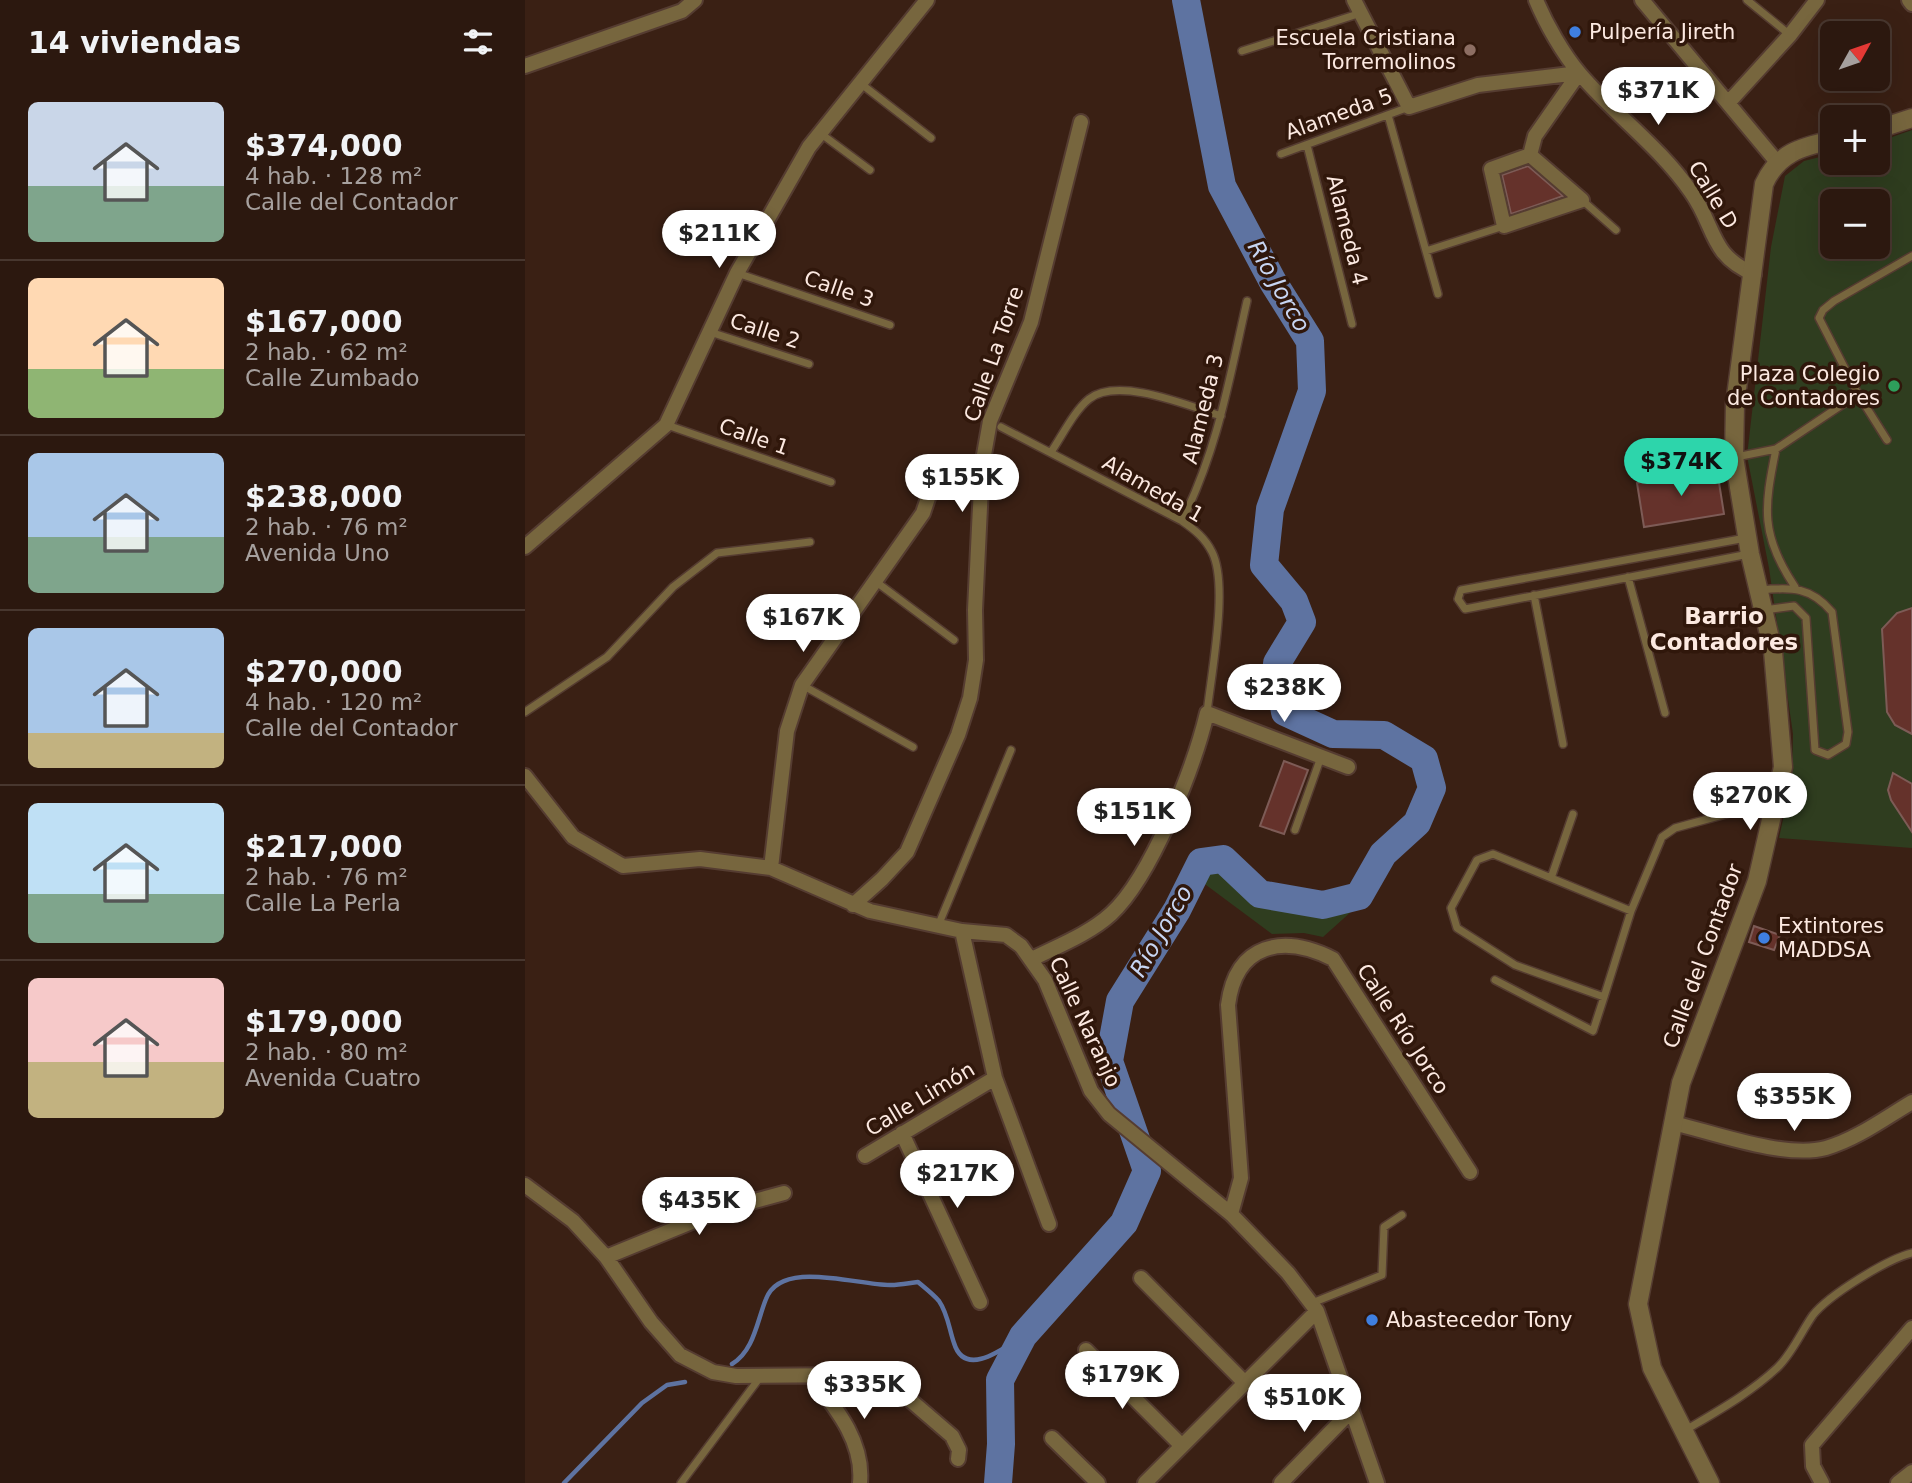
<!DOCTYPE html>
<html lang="es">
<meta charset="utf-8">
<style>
:root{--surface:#2c180f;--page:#38251d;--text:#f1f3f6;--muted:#a6a09e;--line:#48372f;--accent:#2dd5ab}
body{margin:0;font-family:"DejaVu Sans",sans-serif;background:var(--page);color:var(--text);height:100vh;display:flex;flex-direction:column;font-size:26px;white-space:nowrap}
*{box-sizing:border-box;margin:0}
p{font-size:23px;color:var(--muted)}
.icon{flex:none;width:38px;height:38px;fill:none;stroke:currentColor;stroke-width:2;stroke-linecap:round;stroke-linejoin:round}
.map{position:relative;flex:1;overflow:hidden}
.panel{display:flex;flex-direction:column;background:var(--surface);width:525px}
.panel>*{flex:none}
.needle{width:46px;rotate:50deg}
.tools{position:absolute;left:1295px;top:21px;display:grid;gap:14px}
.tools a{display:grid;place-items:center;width:70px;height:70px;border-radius:10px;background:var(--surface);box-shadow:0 7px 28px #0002,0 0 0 2px var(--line);font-size:35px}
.price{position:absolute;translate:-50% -60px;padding:0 16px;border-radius:24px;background:#fff;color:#222;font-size:23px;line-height:46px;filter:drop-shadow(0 2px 4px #0008)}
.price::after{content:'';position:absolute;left:50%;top:42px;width:21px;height:16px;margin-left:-10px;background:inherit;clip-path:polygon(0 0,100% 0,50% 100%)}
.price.on{background:var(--accent);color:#111}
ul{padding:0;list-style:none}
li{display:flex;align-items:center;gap:21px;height:175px;padding:0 28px}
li+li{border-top:2px solid var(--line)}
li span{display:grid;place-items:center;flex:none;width:196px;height:140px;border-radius:10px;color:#555}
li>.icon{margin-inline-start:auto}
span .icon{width:84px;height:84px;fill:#fffc;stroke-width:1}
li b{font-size:30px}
h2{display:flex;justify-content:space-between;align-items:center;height:84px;padding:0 28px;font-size:30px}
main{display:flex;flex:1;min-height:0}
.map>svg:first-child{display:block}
.green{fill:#2f3d1f;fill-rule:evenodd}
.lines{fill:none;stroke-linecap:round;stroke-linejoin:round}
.stream{stroke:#5e73a1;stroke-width:4.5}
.river{stroke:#5e73a1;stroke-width:28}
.building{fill:#65322b;stroke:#7d5b56;stroke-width:2}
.service-casing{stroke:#553c31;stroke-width:10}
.minor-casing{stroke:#553c31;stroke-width:18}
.tertiary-casing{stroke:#553c31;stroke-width:21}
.service{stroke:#77663e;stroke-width:7}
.minor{stroke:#77663e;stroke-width:14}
.tertiary{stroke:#77663e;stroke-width:18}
.shop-dot{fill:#3f7fe0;stroke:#30170b;stroke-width:2.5}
.education-dot{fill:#8d6e63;stroke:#30170b;stroke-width:2.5}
.leisure-dot{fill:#2e9e5b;stroke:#30170b;stroke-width:2.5}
.labels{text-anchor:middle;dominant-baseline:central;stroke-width:7;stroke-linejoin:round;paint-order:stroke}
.poi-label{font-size:21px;fill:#fce9e1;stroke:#30170b;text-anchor:start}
.street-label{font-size:21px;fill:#fce9e1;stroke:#30170b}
.water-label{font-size:23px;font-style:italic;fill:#c7d5f2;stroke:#30170b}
.neighbourhood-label{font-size:23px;font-weight:bold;fill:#fce9e1;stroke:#30170b}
</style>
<main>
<section class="panel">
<h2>14 viviendas<svg class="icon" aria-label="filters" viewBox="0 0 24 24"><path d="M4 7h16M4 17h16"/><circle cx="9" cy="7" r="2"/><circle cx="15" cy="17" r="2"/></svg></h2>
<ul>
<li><span style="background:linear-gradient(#c9d6e8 60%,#7fa58c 0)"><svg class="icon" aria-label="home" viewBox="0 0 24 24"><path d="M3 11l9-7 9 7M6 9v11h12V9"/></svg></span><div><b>$374,000</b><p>4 hab. · 128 m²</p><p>Calle del Contador</p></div></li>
<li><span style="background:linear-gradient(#ffd9b3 65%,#8fb573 0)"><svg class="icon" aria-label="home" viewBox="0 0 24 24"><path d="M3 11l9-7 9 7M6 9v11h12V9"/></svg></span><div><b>$167,000</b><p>2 hab. · 62 m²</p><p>Calle Zumbado</p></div></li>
<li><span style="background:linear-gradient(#a9c7e8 60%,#7fa58c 0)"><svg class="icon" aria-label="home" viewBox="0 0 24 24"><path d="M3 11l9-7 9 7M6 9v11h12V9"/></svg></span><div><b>$238,000</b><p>2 hab. · 76 m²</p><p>Avenida Uno</p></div></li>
<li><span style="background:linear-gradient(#a9c7e8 75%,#c2b280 0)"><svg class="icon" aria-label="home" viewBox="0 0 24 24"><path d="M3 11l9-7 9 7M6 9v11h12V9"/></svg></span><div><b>$270,000</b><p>4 hab. · 120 m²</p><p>Calle del Contador</p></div></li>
<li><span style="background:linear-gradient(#bfe0f5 65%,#7fa58c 0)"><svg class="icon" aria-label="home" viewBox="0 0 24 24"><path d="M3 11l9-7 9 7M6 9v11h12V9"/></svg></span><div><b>$217,000</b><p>2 hab. · 76 m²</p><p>Calle La Perla</p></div></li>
<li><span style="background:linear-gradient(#f6c9c9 60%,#c2b280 0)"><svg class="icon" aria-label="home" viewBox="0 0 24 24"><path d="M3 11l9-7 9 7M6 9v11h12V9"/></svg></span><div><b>$179,000</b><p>2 hab. · 80 m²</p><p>Avenida Cuatro</p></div></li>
</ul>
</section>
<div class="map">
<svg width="1387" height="1483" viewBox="0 0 1387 1483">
<rect width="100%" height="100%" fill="#3a2014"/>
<path class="green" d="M1387,130V848L1254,838L1267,778L1268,734L1244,568L1222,456L1246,247L1260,176L1279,161L1307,154V163H1353V142ZM1307,201H1353V247H1307Z
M698,867L731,900L799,910L837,902L798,937L779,933L747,934L677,882L691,868Z"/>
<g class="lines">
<path class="stream" d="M207,1364C229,1351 232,1321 241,1299C256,1258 334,1286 366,1285C375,1285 384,1283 393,1282C400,1288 408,1294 414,1301C423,1314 424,1329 429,1343C440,1379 479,1348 498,1336
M39,1483L117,1403L142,1385L160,1382"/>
<path class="river" d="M473,1483L476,1444L475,1380L498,1336L599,1223L622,1171L584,1061L595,1001L652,910L676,862L698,859L735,894L798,905L834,896L858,854L892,823L907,788L899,759L859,735L808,734L760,712L752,663L777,622L769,601L739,565L745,509L787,391L785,341L748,282L697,186L661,0"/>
</g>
<path class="building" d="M1003,166L1038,196L986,214L977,175Z
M1192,470L1199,514L1119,527L1112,483Z
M1387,608V734L1370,725L1362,712L1357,629L1372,613Z
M759,761L783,770L759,834L735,826Z
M1368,773L1387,784V832L1366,800L1363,790Z
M1229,926L1255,935L1249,950L1224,942Z"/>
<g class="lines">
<g class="service-casing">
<path id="service" d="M1222,0L1265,35
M717,51L836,13
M335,83L406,138
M863,115L913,294
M295,133L345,170
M782,145L827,324
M756,154L884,107
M1057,200L1091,230
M901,251L979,226
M212,273L365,325
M185,332L284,364
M1333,394L1362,440
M142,425L306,482
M476,427L657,521C670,530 680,538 687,552C704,585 686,674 682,713
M1251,449C1239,508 1235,535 1270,587
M526,452C537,436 549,411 564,399C593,376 664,406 696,416
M1211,457L1251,449L1333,394L1294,318L1298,310L1309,301L1387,256
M657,521C693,448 704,380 722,301
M1221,538L936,590L933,599L940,609L1224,554
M1103,577L1140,713
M350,581L429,640
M1236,590C1267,587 1286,587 1307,612L1323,732L1321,744L1303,755L1290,750L1281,618L1269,606L1239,610
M1009,595L1038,744
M277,685L388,747
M0,712L82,657L148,587L192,553L285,542
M770,830L796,757
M1026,878L1048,814
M1106,911L968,854L952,860L926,908L932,928L990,965L1079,997L1106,911L1137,837L1150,828L1223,808L1247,812
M413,926L486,750
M970,980L1068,1031L1079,997
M787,1303L857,1275L859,1227L877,1215
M1159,1431C1191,1412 1224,1394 1252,1368C1267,1354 1276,1332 1288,1315C1304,1295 1362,1259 1387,1253
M156,1483L236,1376"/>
</g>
<g class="minor-casing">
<path id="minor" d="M829,0L884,107L953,85L1054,73
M1011,0C1021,24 1038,54 1055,74C1090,115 1135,147 1166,192C1191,227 1184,255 1229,274
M1117,0L1252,162
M1384,0L1387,4
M0,66L157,11L170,0
M1204,102L1265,35L1292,0
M1005,155L966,169L979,226L1057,200L1005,155L1010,136L1054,73
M0,547L141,425L212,273L284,147L402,0
M0,776L48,837L98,866L175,859L246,868L345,911L437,931L481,935L496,946L520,980L566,1091L584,1114L706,1214L763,1273L792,1311L852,1483
M246,868L262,731L277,685L398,513L411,474
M328,905L357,879L382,852L433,735L445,698L451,660L450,610L457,466L465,421L506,322L556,122
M437,931L470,1078L524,1224
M507,959C533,946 564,934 586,914C627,876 669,767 682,713L823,767
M1148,1123C1190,1133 1260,1159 1301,1148C1332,1139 1360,1118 1387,1102
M377,1133L455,1302
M340,1156L470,1078
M0,1185L48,1221L81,1257L126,1322L155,1355L188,1372L211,1376L332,1375L384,1399L427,1436L434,1450L433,1459
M706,1214L716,1178L703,1005C711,943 758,934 808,959L945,1172
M81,1257L196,1210L259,1193
M616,1278L720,1383
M561,1350L657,1446
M286,1376C310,1407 339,1441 335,1483
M527,1438L573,1483
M620,1483L792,1311
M756,1483L827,1410
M1297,1483L1288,1466L1287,1445L1387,1328
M1373,1483L1387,1472"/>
</g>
<g class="tertiary-casing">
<path id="tertiary" d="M1353,129L1387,118
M1185,1483L1127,1368L1113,1304L1156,1083L1232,881L1258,767L1248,651L1225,554L1209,457L1210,404L1239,184C1253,153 1276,147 1307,140"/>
</g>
<use href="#service" class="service"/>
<use href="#minor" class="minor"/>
<use href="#tertiary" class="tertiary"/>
</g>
<g class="shop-dot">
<circle cx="1050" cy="32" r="7"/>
<circle cx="1239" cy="938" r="7"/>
<circle cx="847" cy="1320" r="7"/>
</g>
<circle class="education-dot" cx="945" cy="50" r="7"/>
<circle class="leisure-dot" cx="1369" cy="386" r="7"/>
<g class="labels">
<g class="poi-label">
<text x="1064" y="32">Pulpería Jireth</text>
<text x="931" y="38" text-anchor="end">Escuela Cristiana<tspan x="931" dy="24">Torremolinos</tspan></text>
<text x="1355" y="374" text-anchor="end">Plaza Colegio<tspan x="1355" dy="24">de Contadores</tspan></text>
<text x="1253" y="926">Extintores<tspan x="1253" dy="24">MADDSA</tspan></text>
<text x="861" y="1320">Abastecedor Tony</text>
</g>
<g class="street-label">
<text transform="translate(814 114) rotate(-20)">Alameda 5</text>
<text transform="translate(1188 195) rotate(59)">Calle D</text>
<text transform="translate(822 230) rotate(76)">Alameda 4</text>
<text transform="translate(314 289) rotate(19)">Calle 3</text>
<text transform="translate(240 331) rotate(18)">Calle 2</text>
<text transform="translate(469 354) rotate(-71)">Calle La Torre</text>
<text transform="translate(678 409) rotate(-76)">Alameda 3</text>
<text transform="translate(229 437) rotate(19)">Calle 1</text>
<text transform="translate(628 489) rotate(30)">Alameda 1</text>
<text transform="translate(1178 956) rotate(-70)">Calle del Contador</text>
<text transform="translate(560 1022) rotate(65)">Calle Naranjo</text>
<text transform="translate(878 1029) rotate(57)">Calle Río Jorco</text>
<text transform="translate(395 1099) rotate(-31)">Calle Limón</text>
</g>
<g class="water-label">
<text transform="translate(754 286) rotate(60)">Río Jorco</text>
<text transform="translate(636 931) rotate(-60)">Río Jorco</text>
</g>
<g class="neighbourhood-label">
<text x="1199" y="616">Barrio<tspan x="1199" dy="26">Contadores</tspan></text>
</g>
</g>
</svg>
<div class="tools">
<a><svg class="needle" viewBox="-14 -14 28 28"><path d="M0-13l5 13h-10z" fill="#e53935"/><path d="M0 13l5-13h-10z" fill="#a6a09e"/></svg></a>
<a>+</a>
<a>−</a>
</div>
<b class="price" style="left:1133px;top:127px">$371K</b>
<b class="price" style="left:194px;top:270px">$211K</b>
<b class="price on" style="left:1156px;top:498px">$374K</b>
<b class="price" style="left:437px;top:514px">$155K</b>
<b class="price" style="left:278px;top:654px">$167K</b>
<b class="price" style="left:759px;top:724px">$238K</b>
<b class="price" style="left:1225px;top:832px">$270K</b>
<b class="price" style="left:609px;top:848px">$151K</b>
<b class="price" style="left:1269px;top:1133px">$355K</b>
<b class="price" style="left:432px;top:1210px">$217K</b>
<b class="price" style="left:174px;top:1237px">$435K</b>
<b class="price" style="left:597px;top:1411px">$179K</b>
<b class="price" style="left:339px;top:1421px">$335K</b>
<b class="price" style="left:779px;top:1434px">$510K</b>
</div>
</main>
